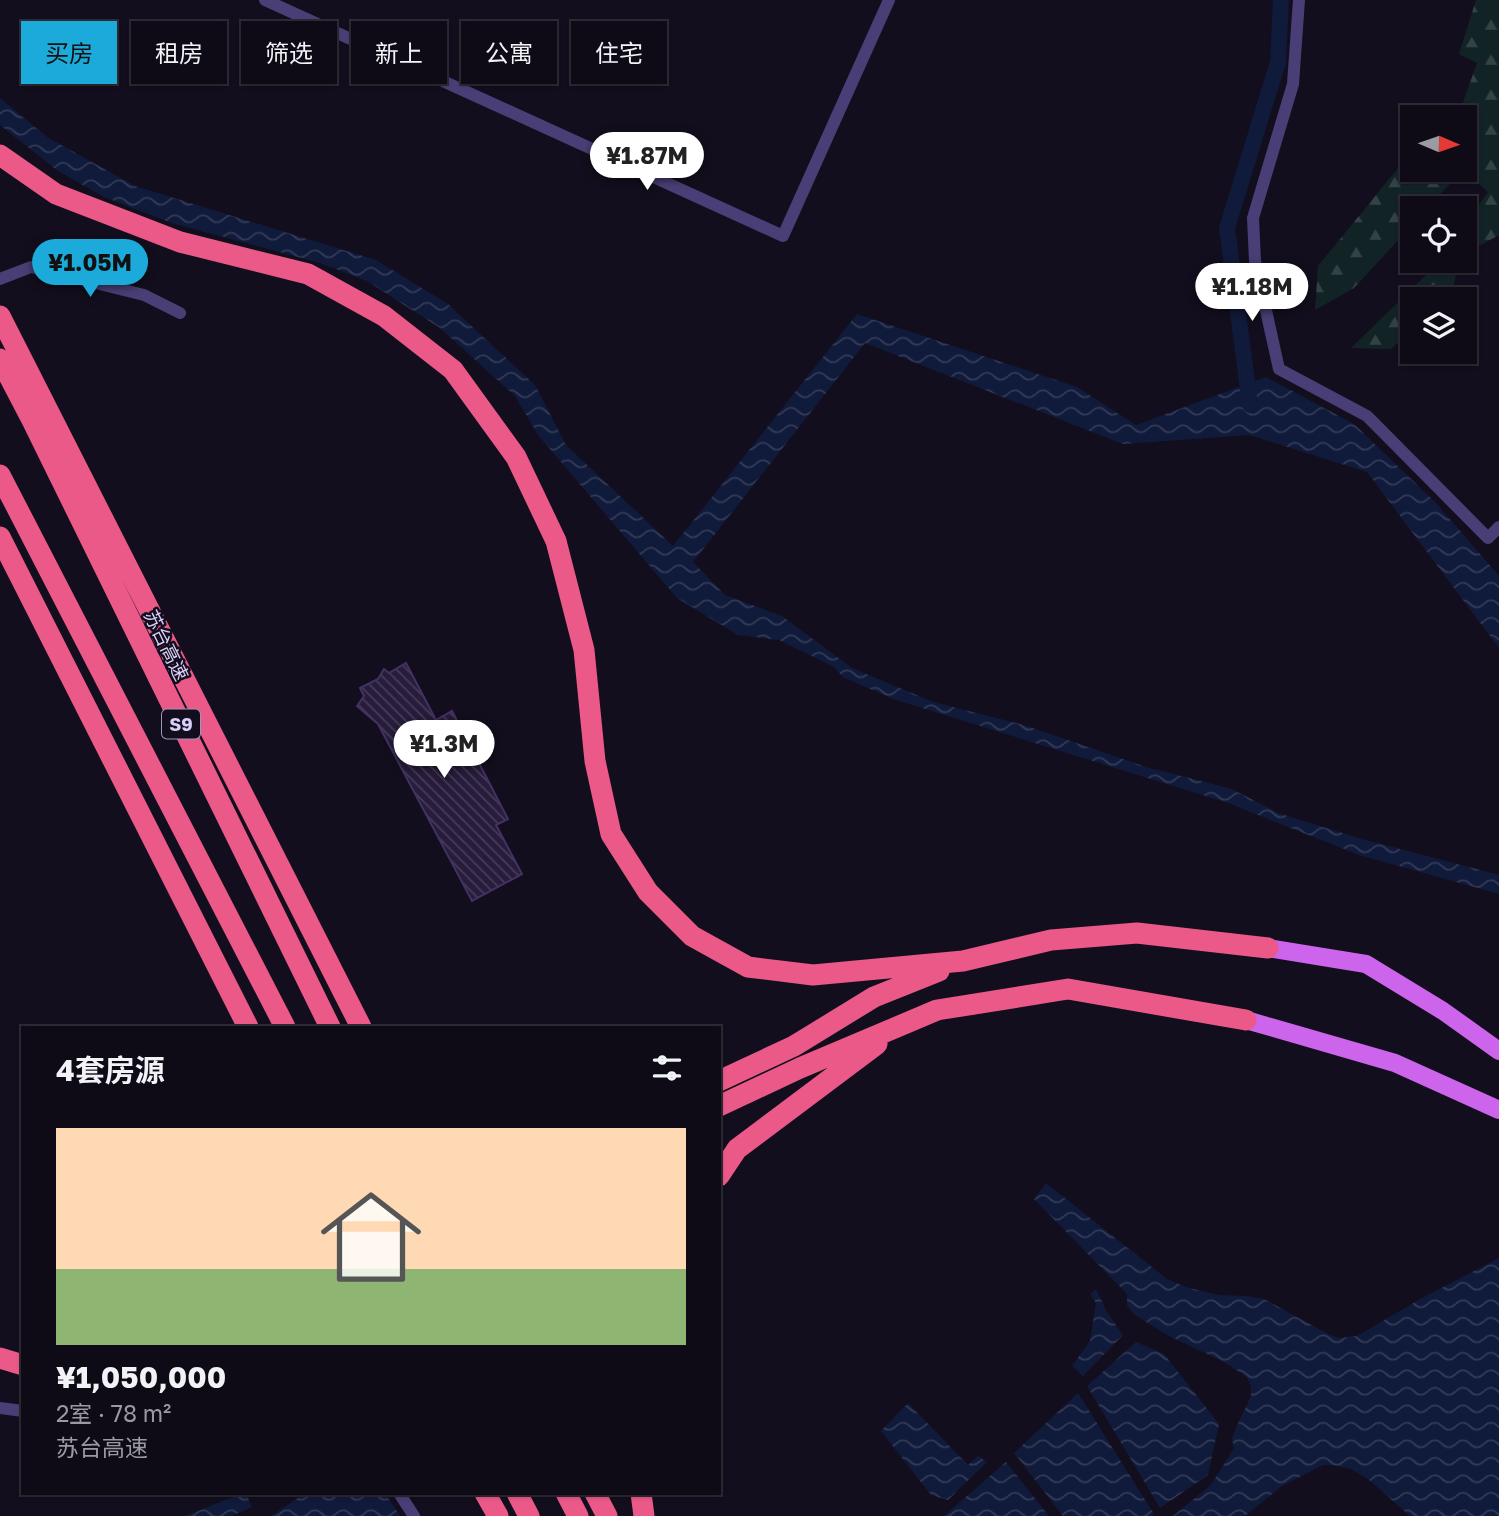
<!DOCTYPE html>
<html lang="zh">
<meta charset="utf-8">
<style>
:root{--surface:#0e0a16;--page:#17131f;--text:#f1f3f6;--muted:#9b9aa1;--line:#2e2b35;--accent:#1baada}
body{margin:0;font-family:"Golos Text","Noto Sans SC",sans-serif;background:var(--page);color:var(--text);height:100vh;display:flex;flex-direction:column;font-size:26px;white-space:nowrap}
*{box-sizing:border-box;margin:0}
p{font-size:23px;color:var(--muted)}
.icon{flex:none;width:38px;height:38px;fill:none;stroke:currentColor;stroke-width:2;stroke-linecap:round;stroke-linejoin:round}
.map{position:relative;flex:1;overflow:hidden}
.panel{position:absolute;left:21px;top:1026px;width:700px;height:469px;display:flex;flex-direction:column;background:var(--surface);border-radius:0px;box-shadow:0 2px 5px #0004,0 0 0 2px var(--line)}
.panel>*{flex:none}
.top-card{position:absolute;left:21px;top:21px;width:700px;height:63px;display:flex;gap:14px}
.needle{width:46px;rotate:92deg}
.controls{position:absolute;left:1400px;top:105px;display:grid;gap:14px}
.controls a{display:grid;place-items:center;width:77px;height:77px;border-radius:0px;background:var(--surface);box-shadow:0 2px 5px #0004,0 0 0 2px var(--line);font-size:35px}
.price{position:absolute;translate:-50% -60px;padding:0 16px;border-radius:24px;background:#fff;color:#222;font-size:23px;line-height:46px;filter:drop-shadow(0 2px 4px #0008)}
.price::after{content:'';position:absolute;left:50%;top:42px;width:21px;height:16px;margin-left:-10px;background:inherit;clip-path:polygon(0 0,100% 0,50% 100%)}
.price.on{background:var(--accent);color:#111}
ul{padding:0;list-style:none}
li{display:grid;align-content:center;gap:14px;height:371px;padding:0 35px}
li span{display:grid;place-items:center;height:217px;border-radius:0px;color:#555}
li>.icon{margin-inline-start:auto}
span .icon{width:126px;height:126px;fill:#fffc;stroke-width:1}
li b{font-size:30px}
h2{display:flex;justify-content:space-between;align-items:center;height:84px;padding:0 35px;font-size:30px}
.pill{padding:0 24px;border-radius:0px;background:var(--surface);box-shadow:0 2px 5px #0004,0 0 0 2px var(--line);font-size:24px;line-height:63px}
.pill.on{background:var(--accent);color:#111}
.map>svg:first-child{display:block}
.forest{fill:url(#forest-firs)}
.water{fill:url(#water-waves)}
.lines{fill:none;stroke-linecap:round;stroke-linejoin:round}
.canal{stroke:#101a3a;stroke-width:16}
.building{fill:url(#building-back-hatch);stroke:#433164;stroke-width:2}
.minor{stroke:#493f76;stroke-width:12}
.primary{stroke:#cd64ec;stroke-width:18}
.motorway{stroke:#eb5989;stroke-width:21}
.labels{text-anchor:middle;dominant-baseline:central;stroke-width:5;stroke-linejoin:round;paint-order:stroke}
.shield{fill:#130e1d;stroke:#9e95b7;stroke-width:2}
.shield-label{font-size:18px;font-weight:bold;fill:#dacff9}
.street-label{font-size:19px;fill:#dacff9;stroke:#130e1d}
</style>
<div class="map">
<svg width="1499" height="1516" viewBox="0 0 1499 1516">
<defs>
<pattern id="forest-firs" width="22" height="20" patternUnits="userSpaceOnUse" patternTransform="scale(1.75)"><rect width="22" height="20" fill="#122326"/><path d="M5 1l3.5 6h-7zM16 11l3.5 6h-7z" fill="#344246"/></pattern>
<pattern id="water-waves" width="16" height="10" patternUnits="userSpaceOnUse" patternTransform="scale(1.75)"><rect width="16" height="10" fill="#101a3a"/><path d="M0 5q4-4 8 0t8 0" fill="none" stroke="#323a57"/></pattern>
<pattern id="building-back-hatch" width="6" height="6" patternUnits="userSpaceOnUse" patternTransform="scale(1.75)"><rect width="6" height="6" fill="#271c3b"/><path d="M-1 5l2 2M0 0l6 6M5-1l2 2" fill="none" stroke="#463c58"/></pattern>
</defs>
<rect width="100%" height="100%" fill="#130e1d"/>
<path class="forest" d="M1476,0H1499V235L1465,254V224L1488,192L1463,170L1427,208H1412V225L1354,288L1315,310L1318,266L1412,151V170H1465V117H1451L1461,108L1477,63L1459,54Z
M1437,261H1459L1452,294L1446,299H1412V330L1391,349L1351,348L1425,276Z"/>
<path class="water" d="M0,98L47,137L135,186L376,260L448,304L535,385L566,445L673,546L857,314L1077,387L1136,425L1266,377L1354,424L1436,503L1499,576V648L1367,472L1249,435L1123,444L865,343L693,562L725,595L782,616L852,668L933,702L1024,725L1146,767L1232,789L1278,813L1362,839L1499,875V894L1359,855L1228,803L893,699L843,677L834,667L779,640L738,635L677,598L538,435L515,396L440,328L367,281L320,263L172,223L104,197L58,171L0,125Z
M1046,1183L1167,1279L1189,1288L1219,1295L1246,1296L1264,1299L1330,1335L1339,1338L1357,1336L1422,1298L1499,1258V1516H1410L1368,1479L1351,1469L1332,1465H1323L1282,1486L1245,1516H1173L1211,1485L1234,1448L1232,1439L1235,1430L1251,1396V1386L1247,1377L1224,1362L1167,1335L1135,1315L1127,1306V1294L1034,1199Z
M1096,1289L1107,1312L1123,1335L1083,1376L1072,1366L1090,1341L1096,1303L1090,1294Z
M1136,1342L1164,1354L1219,1424L1208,1475L1160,1508L1087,1386Z
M1078,1393L1154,1514L1152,1516H1063L1014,1453Z
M908,1403L968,1465L978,1456L987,1462L948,1500L931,1495L881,1431Z
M1006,1462L1049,1516H944Z
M243,1493H246L252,1507L231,1516H185Z
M305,1493H385L400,1516H271Z"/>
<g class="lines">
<path class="canal" d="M1250,405L1227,228L1278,62L1281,0"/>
</g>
<path class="building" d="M406,663L436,720L452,711L508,819L496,825L522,874L472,901L378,724L357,706L364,696L360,688L378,679L384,669L389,673Z"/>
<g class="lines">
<path class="minor" d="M265,0L783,236L889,0
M1299,0L1293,84L1253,218L1255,261L1279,369L1367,416L1488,538L1499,527
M0,279L31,267L144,295L180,313
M0,1408L23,1411
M399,1493L414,1516"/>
<path class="primary" d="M1268,948L1366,964L1443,1011L1499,1051
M1246,1020L1395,1063L1499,1110"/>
<path class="motorway" d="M0,155L56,194L180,242L308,274L384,316L453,370L516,457L556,541L584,650L595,761L611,834L648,892L692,936L748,967L813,975L963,961L1051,940L1137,933L1268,948
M0,316L361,1027
M0,359L32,420L330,1027
M0,475L285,1027
M0,537L248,1027
M719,1081L794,1046L874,997L939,971
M719,1106L800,1068L937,1010L1068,989L1246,1020
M719,1176L737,1149L877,1044
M0,1358L23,1365
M485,1493L498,1516
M517,1493L529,1516
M566,1493L578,1516
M595,1493L607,1516
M641,1493L644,1516"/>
</g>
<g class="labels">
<rect class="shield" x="162" y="709.5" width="38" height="29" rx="5"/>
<g class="shield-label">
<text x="181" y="724">S9</text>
</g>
<g class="street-label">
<text transform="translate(167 645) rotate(64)">苏台高速</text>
</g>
</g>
</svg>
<div class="controls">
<a><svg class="needle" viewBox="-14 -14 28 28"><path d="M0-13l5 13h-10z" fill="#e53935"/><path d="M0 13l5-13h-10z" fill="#9b9aa1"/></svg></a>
<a><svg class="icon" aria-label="locate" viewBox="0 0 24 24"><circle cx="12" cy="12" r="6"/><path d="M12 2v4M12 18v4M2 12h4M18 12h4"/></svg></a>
<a><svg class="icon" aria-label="layers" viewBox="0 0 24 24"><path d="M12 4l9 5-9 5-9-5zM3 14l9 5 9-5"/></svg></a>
</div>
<b class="price" style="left:647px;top:192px">¥1.87M</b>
<b class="price on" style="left:90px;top:299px">¥1.05M</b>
<b class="price" style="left:1252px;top:323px">¥1.18M</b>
<b class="price" style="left:444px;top:780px">¥1.3M</b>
<div class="top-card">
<a class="pill on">买房</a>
<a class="pill">租房</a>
<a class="pill">筛选</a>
<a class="pill">新上</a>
<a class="pill">公寓</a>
<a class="pill">住宅</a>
</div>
<section class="panel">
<h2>4套房源<svg class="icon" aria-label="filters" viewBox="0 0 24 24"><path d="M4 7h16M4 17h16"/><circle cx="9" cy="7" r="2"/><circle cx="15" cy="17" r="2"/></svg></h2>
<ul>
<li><span style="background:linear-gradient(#ffd9b3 65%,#8fb573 0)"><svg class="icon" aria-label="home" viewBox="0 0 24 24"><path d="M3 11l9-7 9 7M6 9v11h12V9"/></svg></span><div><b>¥1,050,000</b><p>2室 · 78 m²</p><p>苏台高速</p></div></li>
</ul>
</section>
</div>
